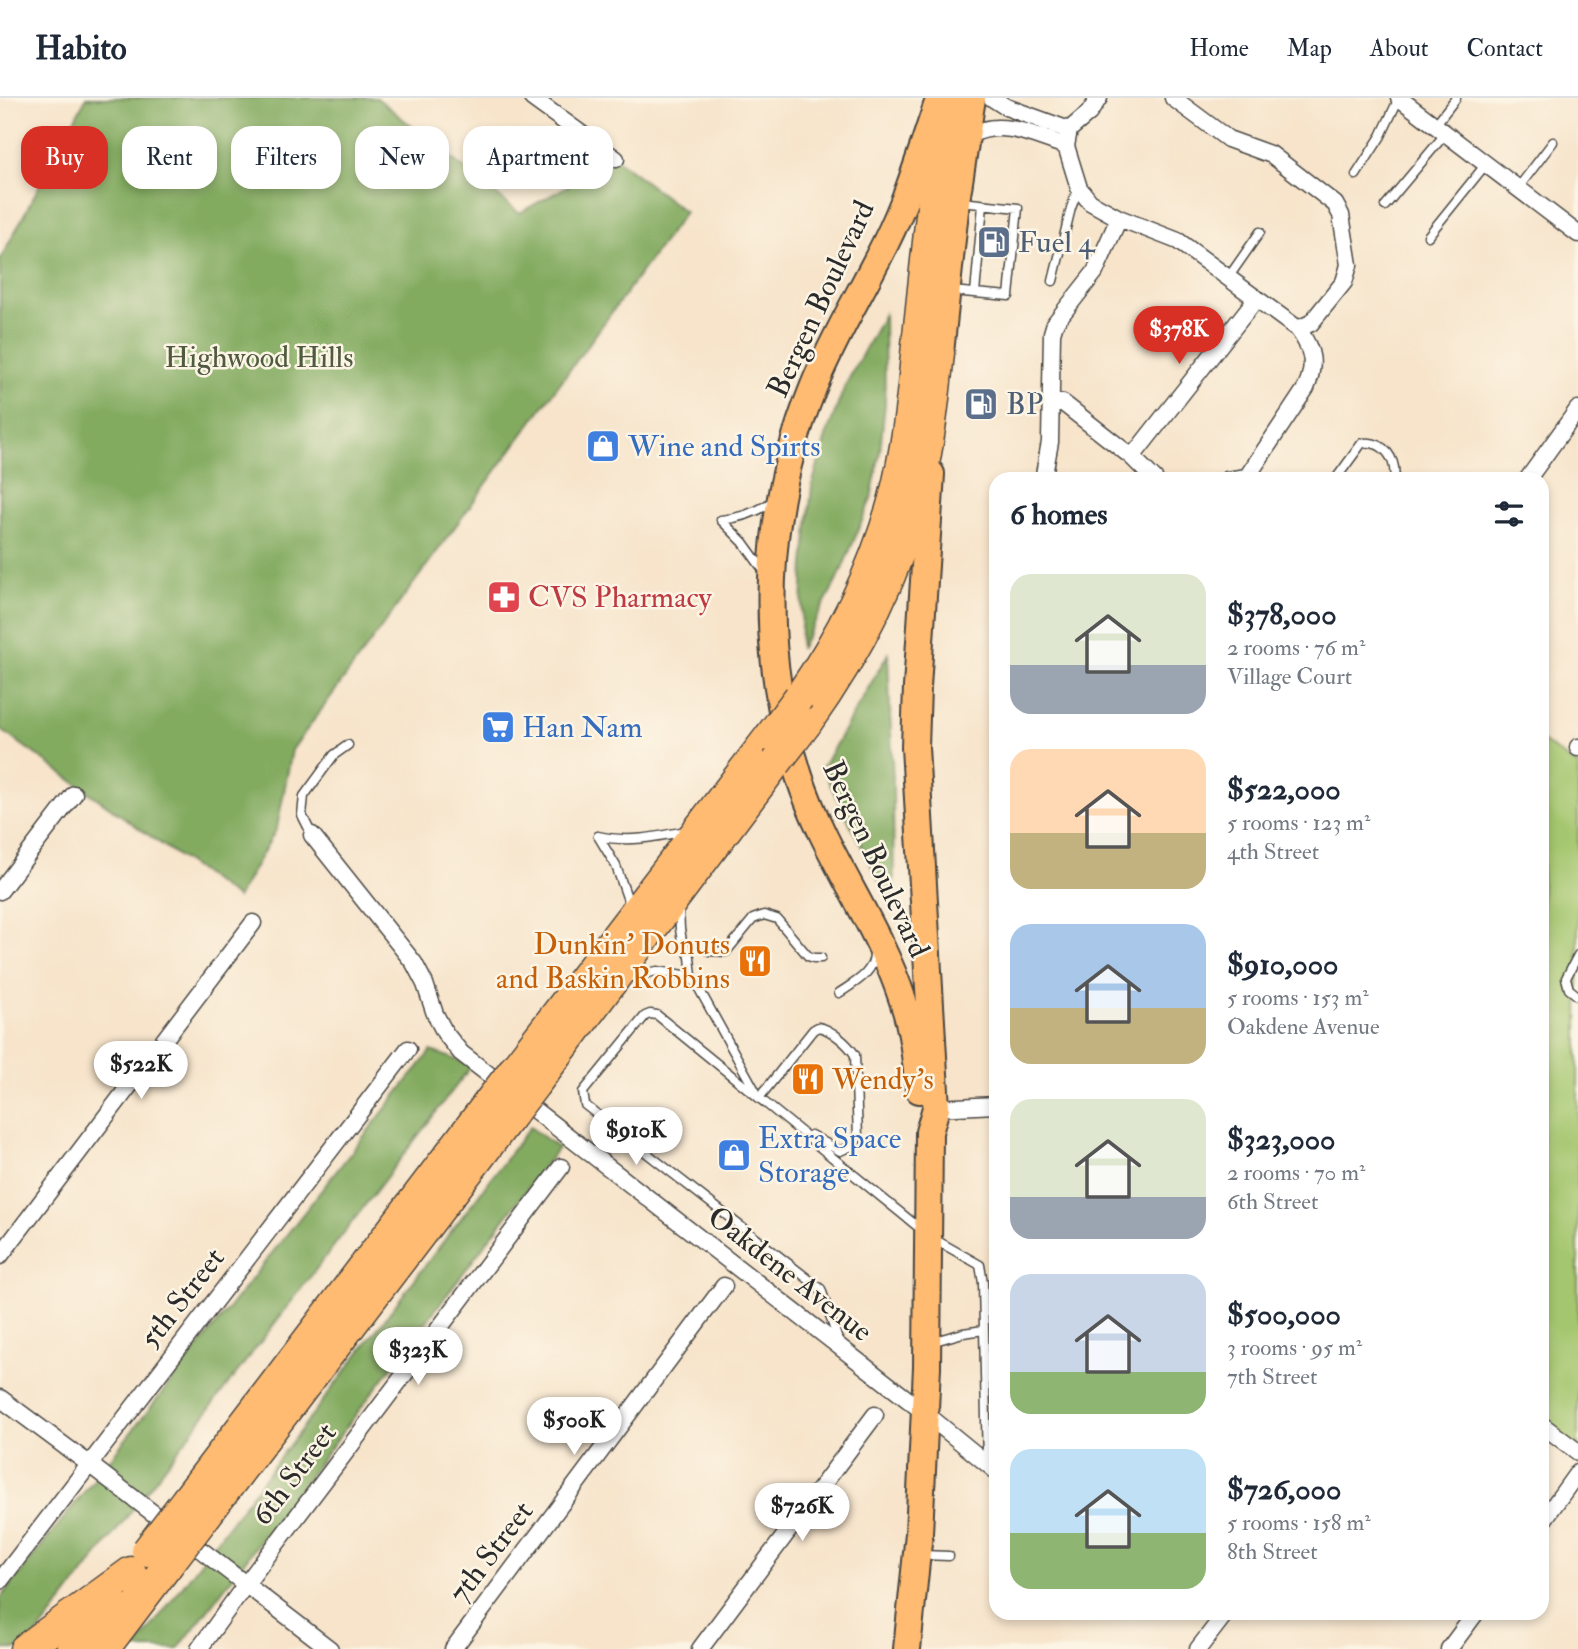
<!DOCTYPE html>
<meta charset="utf-8">
<style>
:root{--surface:#fff;--page:#f2f2f3;--text:#1f2937;--muted:#747a83;--line:#e0e1e3;--accent:#d93025}
body{margin:0;font-family:"IM FELL Double Pica",serif;background:var(--page);color:var(--text);height:100vh;display:flex;flex-direction:column;font-size:26px;white-space:nowrap}
*{box-sizing:border-box;margin:0}
p{font-size:23px;color:var(--muted)}
.icon{flex:none;width:38px;height:38px;fill:none;stroke:currentColor;stroke-width:2;stroke-linecap:round;stroke-linejoin:round}
.map{position:relative;flex:1;overflow:hidden}
.sheet{position:absolute;left:989px;top:374px;width:560px;height:1148px;display:flex;flex-direction:column;background:var(--surface);border-radius:21px;box-shadow:0 4px 10px #0003}
.sheet>*{flex:none}
.top-card{position:absolute;left:21px;top:28px;width:665px;height:63px;display:flex;gap:14px}
.price{position:absolute;translate:-50% -60px;padding:0 16px;border-radius:24px;background:#fff;color:#222;font-size:23px;line-height:46px;filter:drop-shadow(0 2px 4px #0008)}
.price::after{content:'';position:absolute;left:50%;top:42px;width:21px;height:16px;margin-left:-10px;background:inherit;clip-path:polygon(0 0,100% 0,50% 100%)}
.price.current{background:var(--accent);color:#fff}
ul{padding:0;list-style:none}
li{display:flex;align-items:center;gap:21px;height:175px;padding:0 21px}
li span{display:grid;place-items:center;flex:none;width:196px;height:140px;border-radius:21px;color:#555}
li>.icon{margin-inline-start:auto}
span .icon{width:84px;height:84px;fill:#fffc;stroke-width:1}
li b{font-size:30px}
h2{display:flex;justify-content:space-between;align-items:center;height:84px;padding:0 21px;font-size:30px}
.tag{padding:0 24px;border-radius:21px;background:var(--surface);box-shadow:0 4px 10px #0003;font-size:24px;line-height:63px}
.tag.current{background:var(--accent);color:#fff}
header{display:flex;align-items:center;gap:42px;box-sizing:border-box;height:98px;padding:0 35px;background:var(--surface);border-bottom:2px solid var(--line)}
header strong{font-size:33px}
nav{display:flex;gap:38px;margin-inline-start:auto;font-size:24px}
.map>svg:first-child{display:block}
.green{fill:#a4c66e;stroke:#68784c;stroke-width:2}
.forest{fill:#83ab61;stroke:#576b46;stroke-width:2}
.lines{fill:none;stroke-linecap:round;stroke-linejoin:round}
.service-casing{stroke:#4a4743;stroke-width:11}
.minor-casing{stroke:#4a4743;stroke-width:19}
.primary-casing{stroke:#4a4743;stroke-width:30}
.trunk-casing{stroke:#4a4743;stroke-width:32}
.motorway-casing{stroke:#4a4743;stroke-width:33}
.service{stroke:#fff;stroke-width:8}
.minor{stroke:#fff;stroke-width:16}
.primary{stroke:#ffbb71;stroke-width:26}
.trunk{stroke:#ffbb71;stroke-width:28}
.motorway{stroke:#ffbb71;stroke-width:30}
.motorway-bridge-casing{stroke:#4a4743;stroke-width:33;stroke-linecap:butt}
.motorway-bridge{stroke:#ffbb71;stroke-width:30}
.labels{text-anchor:middle;dominant-baseline:central;stroke-width:5;stroke-linejoin:round;paint-order:stroke}
.service-label{font-size:30px;fill:#4e5e75;stroke:#fcf5e5;text-anchor:start}
.street-label{font-size:30px;fill:#2b2b2b;stroke:#fcf5e5}
.park-label{font-size:30px;fill:#4f5a3f;stroke:#fcf5e5}
.shop-label{font-size:30px;fill:#366cbe;stroke:#fcf5e5;text-anchor:start}
.health-label{font-size:30px;fill:#be3a42;stroke:#fcf5e5;text-anchor:start}
.food-label{font-size:30px;fill:#c56008;stroke:#fcf5e5;text-anchor:end}
</style>
<header>
<strong>Habito</strong>
<nav><a>Home</a><a>Map</a><a>About</a><a>Contact</a></nav>
</header>
<div class="map">
<svg width="1578" height="1551" viewBox="0 0 1578 1551">
<rect width="100%" height="100%" fill="#fcf5e5"/>
<filter id="ink" filterUnits="userSpaceOnUse"><feTurbulence type="fractalNoise" baseFrequency=".0143" numOctaves="2"/><feDisplacementMap in="SourceGraphic" scale="14" xChannelSelector="R" yChannelSelector="G"/><feConvolveMatrix kernelMatrix="1 2 1 2 8 2 1 2 1" color-interpolation-filters="sRGB"/></filter>
<filter id="wash" filterUnits="userSpaceOnUse"><feTurbulence type="fractalNoise" baseFrequency=".00686" numOctaves="4" result="noise"/><feDisplacementMap in="SourceGraphic" scale="28" xChannelSelector="R" yChannelSelector="G"/><feGaussianBlur stdDeviation="1.57" result="paint"/><feColorMatrix in="noise" values="0 0 0 0 0 0 0 0 0 0 0 0 0 0 0 0 0 1.4 0 .05"/><feComposite in="paint" operator="in"/></filter>
<g filter="url(#wash)">
<rect width="100%" height="100%" fill="#f7e4cb"/>
<path class="green" d="M1542,643L1578,668V1354L1542,1327Z"/>
<path class="forest" d="M86,0H377L519,115L616,61L685,114L292,652L277,730L237,800L0,631V162Z
M884,216L885,305L880,354L871,401L840,476L800,551L804,466L812,388L826,338L845,288Z
M888,556L893,686L894,812L822,670Z
M431,953L472,967L26,1551H0V1501Z
M530,1029L558,1050L178,1551H135Z"/>
</g>
<g filter="url(#ink)">
<g class="lines">
<g class="service-casing">
<path id="service" d="M1435,27L1456,0
M1356,77L1381,38L1399,0
M1518,90L1553,44
M1385,108L1446,35
M1428,138L1486,66
M1228,180L1260,134
M1053,183L1071,110L1078,91
M951,193L1009,198L1018,110L961,104
M975,195L983,107
M1335,382L1362,345C1384,342 1397,361 1394,382
M721,422L743,444L764,473
M721,422C740,420 758,414 773,403
M312,737L302,717L304,698L334,657L348,647
M598,738C628,745 656,739 685,733
M598,738L616,768L630,808
M679,811L680,831L682,843L690,859L692,878L757,996
M709,853L726,854L753,821L764,817L777,821L808,858L814,860H821
M1578,857L1566,880L1569,891L1578,898
M626,880L657,873L692,878
M839,895C854,885 875,875 874,854
M759,1000L813,932L818,929C831,931 848,946 855,957L858,1039L854,1047L840,1053L811,1037
M934,1141L980,1167L983,1185L987,1366
M931,1244L963,1235L984,1232
M839,1245L821,1191L585,1007L583,994L645,918L650,916L657,917L923,1133
M921,1457L949,1458"/>
</g>
<g class="minor-casing">
<path id="minor" d="M532,0L616,61
M992,0L1006,9L1069,32
M1399,0L1578,136
M1069,32L1066,48L1079,90L1090,104L1119,120L1178,143L1298,231L1311,225L1344,184L1349,167L1341,117L1335,106L1272,57L1228,41L1173,0
M1069,32L1089,15L1099,0
M964,39C974,35 984,30 996,30C1019,29 1044,41 1066,48
M1051,305H1063L1132,359L1155,382
M1132,359L1256,201
M1043,382L1050,344L1052,235L1055,225L1095,174L1119,120
M1227,382L1247,379L1306,290C1316,266 1313,252 1298,231
M1527,382L1578,311
M1578,650V649
M312,737L414,865L425,886L435,916L445,935L461,955L925,1315L996,1373
M0,793L74,696
M936,1010L996,1007
M0,1158L253,825
M0,1300L89,1366L330,1551
M1542,1327L1578,1354
M1542,1424L1578,1374
M0,1483L408,951
M199,1551L246,1486L561,1069
M453,1551L724,1188
M700,1551L875,1317
M1198,1551L1225,1516
M1449,1551L1475,1516"/>
</g>
<g class="primary-casing">
<path id="primary" d="M919,992C916,962 913,932 903,903C878,825 825,758 799,678C758,551 763,414 813,290C833,240 862,193 886,144C908,100 922,52 938,5
M907,1551L919,1435L927,1269L929,1034L936,1010L915,649L917,589L931,376"/>
</g>
<g class="trunk-casing">
<path id="trunk" d="M939,255L955,103L971,0"/>
</g>
<g class="motorway-casing">
<path id="motorway" d="M799,599C841,539 873,475 893,404C907,353 912,300 917,247C926,165 933,82 948,0
M806,626C856,556 896,481 917,397C929,351 934,303 939,255
M515,970L770,638
M536,985L776,665
M187,1401L489,1004
M207,1416L509,1020
M25,1551L131,1474
M72,1551L111,1500
M104,1551L167,1468"/>
</g>
<use href="#service" class="service"/>
<use href="#minor" class="minor"/>
<use href="#primary" class="primary"/>
<use href="#trunk" class="trunk"/>
<use href="#motorway" class="motorway"/>
<g class="motorway-bridge-casing">
<path id="motorway-bridge" d="M770,638L799,599
M776,665L806,626
M489,1004L515,970
M509,1020L536,985
M147,1453L187,1401
M167,1468L207,1416"/>
</g>
<use href="#motorway-bridge" class="motorway-bridge"/>
</g>
</g>
<defs>
<g id="fuel-square" transform="scale(1.75)"><rect x="-9" y="-9" width="18" height="18" rx="4" fill="#5c6f8a" stroke="#fcf5e5"/><path d="M-5.5-6h7V0h2V4h1.3V-2.5L3-4.5l.8-.8L6-3V5H2.5V1h-1V6h-7ZM-4.2-4.7v3.2H.2V-4.7Z" fill="#fff"/></g>
<g id="shop-square" transform="scale(1.75)"><rect x="-9" y="-9" width="18" height="18" rx="4" fill="#3f7fe0" stroke="#fcf5e5"/><path d="M-5-2.5h2.3a2.7 3.5 0 0 1 5.4 0H5L5.5 6h-11ZM-1.5-2.5h3a1.5 2.3 0 0 0-3 0Z" fill="#fff"/></g>
<g id="pharmacy-square" transform="scale(1.75)"><rect x="-9" y="-9" width="18" height="18" rx="4" fill="#e0444e" stroke="#fcf5e5"/><path d="M-2-6h4v4h4v4h-4v4h-4v-4h-4v-4h4Z" fill="#fff"/></g>
<g id="supermarket-square" transform="scale(1.75)"><rect x="-9" y="-9" width="18" height="18" rx="4" fill="#3f7fe0" stroke="#fcf5e5"/><path d="M-6-5.5h2.5l.6 2H6L4.5 2H-2.5L-4.4-4H-6ZM-1.5 3.2a1.3 1.3 0 1 0 .1 0ZM3 3.2a1.3 1.3 0 1 0 .1 0Z" fill="#fff"/></g>
<g id="restaurant-square" transform="scale(1.75)"><rect x="-9" y="-9" width="18" height="18" rx="4" fill="#e8710a" stroke="#fcf5e5"/><path d="M-5-6h1v4h1v-4h1v4h1v-4h1v5L-1.5 .5V6h-2V.5L-5-1ZM5-6V6H3V1.5H1.5Q1.5-4 5-6Z" fill="#fff"/></g>
</defs>
<g fill-rule="evenodd">
<use href="#fuel-square" x="994" y="144"/>
<use href="#fuel-square" x="981" y="306"/>
<use href="#shop-square" x="603" y="348"/>
<use href="#pharmacy-square" x="504" y="499"/>
<use href="#supermarket-square" x="498" y="629"/>
<use href="#restaurant-square" x="755" y="863"/>
<use href="#restaurant-square" x="808" y="981"/>
<use href="#shop-square" x="734" y="1057"/>
</g>
<g class="labels">
<g class="service-label">
<text x="1018" y="144">Fuel 4</text>
<text x="1006" y="306">BP</text>
</g>
<g class="street-label">
<text transform="translate(821 201) rotate(-65)">Bergen Boulevard</text>
<text transform="translate(876 761) rotate(65)">Bergen Boulevard</text>
<text transform="translate(790 1176) rotate(38)">Oakdene Avenue</text>
<text transform="translate(182 1200) rotate(-52)">5th Street</text>
<text transform="translate(294 1376) rotate(-53)">6th Street</text>
<text transform="translate(491 1454) rotate(-53)">7th Street</text>
</g>
<g class="park-label">
<text x="259" y="259">Highwood Hills</text>
</g>
<g class="shop-label">
<text x="628" y="348">Wine and Spirts</text>
<text x="522" y="629">Han Nam</text>
<text x="758" y="1040">Extra Space<tspan x="758" dy="34">Storage</tspan></text>
</g>
<g class="health-label">
<text x="528" y="499">CVS Pharmacy</text>
</g>
<g class="food-label">
<text x="730" y="846">Dunkin' Donuts<tspan x="730" dy="34">and Baskin Robbins</tspan></text>
<text x="832" y="981" text-anchor="start">Wendy's</text>
</g>
</g>
</svg>
<b class="price current" style="left:1179px;top:268px">$378K</b>
<b class="price" style="left:141px;top:1003px">$522K</b>
<b class="price" style="left:636px;top:1069px">$910K</b>
<b class="price" style="left:418px;top:1289px">$323K</b>
<b class="price" style="left:574px;top:1359px">$500K</b>
<b class="price" style="left:802px;top:1445px">$726K</b>
<div class="top-card">
<a class="tag current">Buy</a>
<a class="tag">Rent</a>
<a class="tag">Filters</a>
<a class="tag">New</a>
<a class="tag">Apartment</a>
</div>
<section class="sheet">
<h2>6 homes<svg class="icon" aria-label="filters" viewBox="0 0 24 24"><path d="M4 7h16M4 17h16"/><circle cx="9" cy="7" r="2"/><circle cx="15" cy="17" r="2"/></svg></h2>
<ul>
<li><span style="background:linear-gradient(#dfe7d0 65%,#9aa5b1 0)"><svg class="icon" aria-label="home" viewBox="0 0 24 24"><path d="M3 11l9-7 9 7M6 9v11h12V9"/></svg></span><div><b>$378,000</b><p>2 rooms · 76 m²</p><p>Village Court</p></div></li>
<li><span style="background:linear-gradient(#ffd9b3 60%,#c2b280 0)"><svg class="icon" aria-label="home" viewBox="0 0 24 24"><path d="M3 11l9-7 9 7M6 9v11h12V9"/></svg></span><div><b>$522,000</b><p>5 rooms · 123 m²</p><p>4th Street</p></div></li>
<li><span style="background:linear-gradient(#a9c7e8 60%,#c2b280 0)"><svg class="icon" aria-label="home" viewBox="0 0 24 24"><path d="M3 11l9-7 9 7M6 9v11h12V9"/></svg></span><div><b>$910,000</b><p>5 rooms · 153 m²</p><p>Oakdene Avenue</p></div></li>
<li><span style="background:linear-gradient(#dfe7d0 70%,#9aa5b1 0)"><svg class="icon" aria-label="home" viewBox="0 0 24 24"><path d="M3 11l9-7 9 7M6 9v11h12V9"/></svg></span><div><b>$323,000</b><p>2 rooms · 70 m²</p><p>6th Street</p></div></li>
<li><span style="background:linear-gradient(#c9d6e8 70%,#8fb573 0)"><svg class="icon" aria-label="home" viewBox="0 0 24 24"><path d="M3 11l9-7 9 7M6 9v11h12V9"/></svg></span><div><b>$500,000</b><p>3 rooms · 95 m²</p><p>7th Street</p></div></li>
<li><span style="background:linear-gradient(#bfe0f5 60%,#8fb573 0)"><svg class="icon" aria-label="home" viewBox="0 0 24 24"><path d="M3 11l9-7 9 7M6 9v11h12V9"/></svg></span><div><b>$726,000</b><p>5 rooms · 158 m²</p><p>8th Street</p></div></li>
</ul>
</section>
</div>
